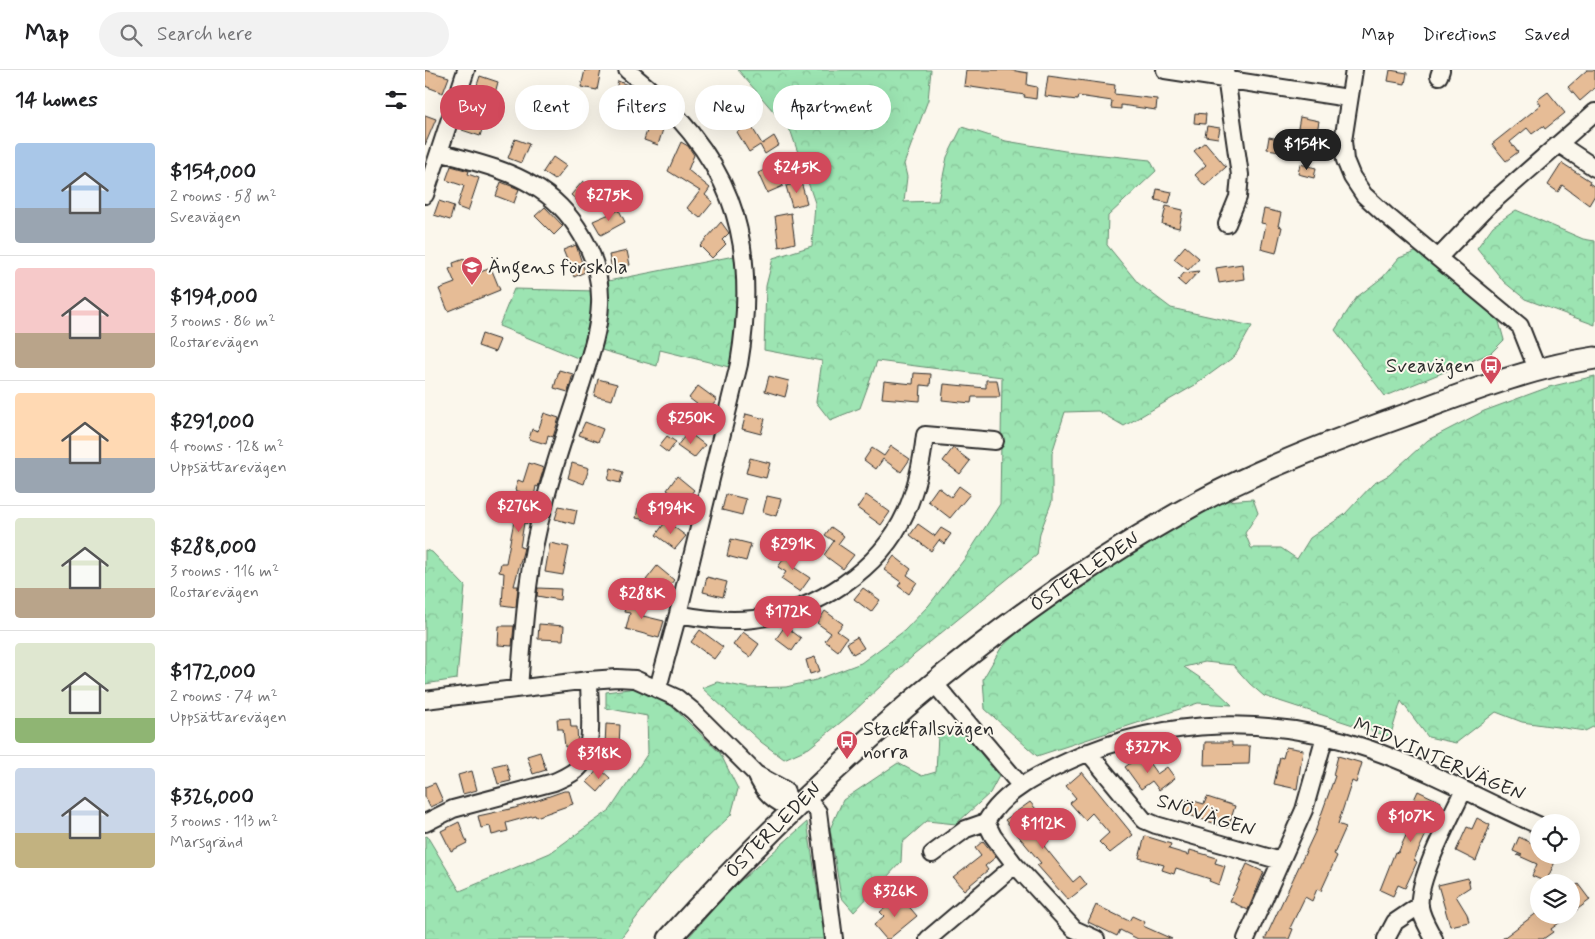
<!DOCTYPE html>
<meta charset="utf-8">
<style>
:root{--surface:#fff;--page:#f2f2f2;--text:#202124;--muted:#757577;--line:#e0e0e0;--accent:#d1495b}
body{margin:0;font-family:Mynerve,sans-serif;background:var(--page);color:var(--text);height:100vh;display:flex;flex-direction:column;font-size:19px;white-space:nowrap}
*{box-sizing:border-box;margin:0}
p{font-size:16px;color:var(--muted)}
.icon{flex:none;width:28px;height:28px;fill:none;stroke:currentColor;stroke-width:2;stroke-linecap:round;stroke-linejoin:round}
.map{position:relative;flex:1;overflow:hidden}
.panel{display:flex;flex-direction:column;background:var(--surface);width:425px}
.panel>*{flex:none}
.top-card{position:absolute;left:15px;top:15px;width:475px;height:45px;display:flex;gap:10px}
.tools{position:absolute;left:1105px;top:744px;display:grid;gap:10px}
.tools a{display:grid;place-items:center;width:50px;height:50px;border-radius:50%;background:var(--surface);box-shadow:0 5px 20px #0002;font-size:25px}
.price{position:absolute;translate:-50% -42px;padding:0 11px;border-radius:18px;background:var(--accent);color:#fff;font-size:16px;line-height:32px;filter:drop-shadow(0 1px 2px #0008)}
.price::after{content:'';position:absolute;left:50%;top:30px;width:15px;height:11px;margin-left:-8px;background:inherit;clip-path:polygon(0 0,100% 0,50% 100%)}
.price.on{background:#222;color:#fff}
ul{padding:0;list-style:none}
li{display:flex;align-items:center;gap:15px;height:125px;padding:0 15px}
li+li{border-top:1px solid var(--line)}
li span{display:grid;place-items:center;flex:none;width:140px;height:100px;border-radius:5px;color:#555}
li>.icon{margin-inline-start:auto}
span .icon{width:60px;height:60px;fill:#fffc;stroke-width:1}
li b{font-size:21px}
h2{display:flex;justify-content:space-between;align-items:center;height:60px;padding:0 15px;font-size:21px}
.pill{padding:0 18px;border-radius:22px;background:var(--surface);box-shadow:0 5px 20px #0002;font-size:18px;line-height:45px}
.pill.on{background:var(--accent);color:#fff}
header{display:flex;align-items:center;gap:30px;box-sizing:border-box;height:70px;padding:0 25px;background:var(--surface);border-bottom:1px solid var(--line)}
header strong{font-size:24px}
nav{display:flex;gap:28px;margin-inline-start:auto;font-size:18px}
.search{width:350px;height:45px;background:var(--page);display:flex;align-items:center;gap:12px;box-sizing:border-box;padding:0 18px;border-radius:28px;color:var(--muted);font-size:19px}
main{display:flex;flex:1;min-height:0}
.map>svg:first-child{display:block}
.forest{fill:url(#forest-crowns);stroke:#64886e}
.building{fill:#e6bc96;stroke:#2b2b2b}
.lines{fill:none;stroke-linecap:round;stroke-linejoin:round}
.minor-casing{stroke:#2b2b2b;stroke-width:20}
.major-casing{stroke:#2b2b2b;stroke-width:25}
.minor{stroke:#fbf7ec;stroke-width:16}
.major{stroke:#fbf7ec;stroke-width:21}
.labels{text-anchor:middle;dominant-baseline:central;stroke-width:4;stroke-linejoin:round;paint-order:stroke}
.poi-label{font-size:20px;fill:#2b2b2b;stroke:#fbf7ec;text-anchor:start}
.street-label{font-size:20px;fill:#2b2b2b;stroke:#fbf7ec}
</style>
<header>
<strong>Map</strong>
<div class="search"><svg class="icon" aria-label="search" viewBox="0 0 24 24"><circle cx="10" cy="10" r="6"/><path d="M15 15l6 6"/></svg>Search here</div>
<nav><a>Map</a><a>Directions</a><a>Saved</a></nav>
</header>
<main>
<section class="panel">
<h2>14 homes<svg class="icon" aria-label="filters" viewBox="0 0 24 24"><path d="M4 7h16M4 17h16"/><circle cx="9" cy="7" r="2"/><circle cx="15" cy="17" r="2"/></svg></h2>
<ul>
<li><span style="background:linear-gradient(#a9c7e8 65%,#9aa5b1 0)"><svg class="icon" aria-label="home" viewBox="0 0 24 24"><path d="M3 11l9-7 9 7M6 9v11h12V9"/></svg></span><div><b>$154,000</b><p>2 rooms · 58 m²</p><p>Sveavägen</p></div></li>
<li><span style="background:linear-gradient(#f6c9c9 65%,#b9a48a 0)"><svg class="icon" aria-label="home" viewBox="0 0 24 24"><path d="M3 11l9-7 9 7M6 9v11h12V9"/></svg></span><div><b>$194,000</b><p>3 rooms · 86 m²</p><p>Rostarevägen</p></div></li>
<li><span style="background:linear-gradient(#ffd9b3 65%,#9aa5b1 0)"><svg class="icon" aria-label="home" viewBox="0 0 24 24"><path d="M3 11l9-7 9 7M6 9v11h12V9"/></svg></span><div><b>$291,000</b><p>4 rooms · 128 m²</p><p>Uppsättarevägen</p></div></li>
<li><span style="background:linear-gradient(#dfe7d0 70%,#b9a48a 0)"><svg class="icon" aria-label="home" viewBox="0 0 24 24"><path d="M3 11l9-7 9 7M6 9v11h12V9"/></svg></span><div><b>$288,000</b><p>3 rooms · 116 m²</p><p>Rostarevägen</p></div></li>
<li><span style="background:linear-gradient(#dfe7d0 75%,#8fb573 0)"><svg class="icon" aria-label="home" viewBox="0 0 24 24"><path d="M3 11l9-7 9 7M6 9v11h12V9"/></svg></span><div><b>$172,000</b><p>2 rooms · 74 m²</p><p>Uppsättarevägen</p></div></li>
<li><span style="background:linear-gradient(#c9d6e8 65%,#c2b280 0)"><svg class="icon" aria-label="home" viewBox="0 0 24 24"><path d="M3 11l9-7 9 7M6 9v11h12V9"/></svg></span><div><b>$326,000</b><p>3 rooms · 113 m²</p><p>Marsgränd</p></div></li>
</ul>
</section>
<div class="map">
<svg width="1170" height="869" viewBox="0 0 1170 869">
<defs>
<pattern id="forest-crowns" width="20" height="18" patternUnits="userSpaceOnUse" patternTransform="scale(1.25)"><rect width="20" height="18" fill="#9ce4b2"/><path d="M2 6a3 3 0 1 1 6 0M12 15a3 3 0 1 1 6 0" fill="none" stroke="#87c499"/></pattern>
</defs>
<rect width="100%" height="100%" fill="#fbf7ec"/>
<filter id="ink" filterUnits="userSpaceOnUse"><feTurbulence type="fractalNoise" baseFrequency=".02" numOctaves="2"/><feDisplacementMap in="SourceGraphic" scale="10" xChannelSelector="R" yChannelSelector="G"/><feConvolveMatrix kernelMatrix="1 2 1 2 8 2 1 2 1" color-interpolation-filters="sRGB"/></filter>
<g filter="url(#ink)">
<path class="forest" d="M313,0H506L503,30L479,94L482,107L479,132L513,131L522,87L537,57L581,71L640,81L725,90L731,101L683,146L682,175L713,213L746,238L827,256L810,286L770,315L699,356L673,341L640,342L627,383V431L615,463L612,485L489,585L426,644L384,678L359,689L336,672L277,618L292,612L324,618L361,617L391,610L436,593L479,561L504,535L541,487L575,434L577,307L452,291L435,338L405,350L391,332L397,291L339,280L341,216L348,188L387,176L390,133L366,62Z
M1091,140L1158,169L1170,171V255L1100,229L1079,212L1052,178L1068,156Z
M993,181L1073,248L1079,270L1066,283L960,326L910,260L932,227L958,207L974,188Z
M314,185L316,230L308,298L235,280L232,296L173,279L181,250L183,211Z
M89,219L171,221L155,289L74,256Z
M1170,306V656L1160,661L1097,652L1071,642L1031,673L1003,667L976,631L965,667L839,626L825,614L808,595L780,592L759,597L787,616L807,635L773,633L612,686L560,639L558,609L576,578L597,558L709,482L764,450L800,431L828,429L833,443L820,463L826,478H856L872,489L885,468L919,445L948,414L964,405L1003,370L1059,341L1124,317Z
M0,480L7,482L40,516L32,609L0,614Z
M226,616L295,683L313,719L306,745L244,805L195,869H0V767L2,766L35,821L125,783L185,740L223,683L222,646L181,638V622Z
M534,657L574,706L565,723L531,754L502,751L477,773L476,792L429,842L416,827L405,759L418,730L473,693L497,706L511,702L513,665Z
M382,752L400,869H262L303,822Z"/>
<path class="building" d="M0,0L24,7L18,23L0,16Z
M160,0H176L172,20L156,17Z
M541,0H585L603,3L602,15L612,17L611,29L599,27L600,25L539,16Z
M965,0L982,3L980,14L963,11Z
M1162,0H1170V18L1155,31L1143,17Z
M55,6L73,12L69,27L50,21Z
M623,6L690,15L689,24L732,29L731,40L696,35V39L686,38L687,31L653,26L652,30L620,26Z
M193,11L205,16L204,25H207L203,45L190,43L194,24L190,23Z
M300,16L312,33L298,43L286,25Z
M1123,22L1140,43L1120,59L1118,56L1107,64L1102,58L1085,72L1093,82L1081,91L1067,74L1116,35L1112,30Z
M229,39L241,50L233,75L219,70Z
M770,43L781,44L780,54L769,53Z
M42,44L60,50L55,66L37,60Z
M0,45L11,49L0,75Z
M875,47L894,51L892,62L873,58Z
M325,54L337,74L349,66L354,75L340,84L335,75L324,82L312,62Z
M782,56L795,58L793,68L780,66Z
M844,67L858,70L855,81L842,79Z
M90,69L104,74L96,93L83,88Z
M256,72L263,76L269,85L263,100L285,118L280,125L288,132L275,148L262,138L275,121L243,101Z
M780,72L801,97L780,116L770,105L781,95L769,81Z
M128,87L141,96L130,110L118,102Z
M1137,93L1165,111L1164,113L1170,117V125L1164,135L1137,115L1133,122L1123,115Z
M875,94L891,98L889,108L873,104Z
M26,96L44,101L43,104L54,108L43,141L32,137L39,116L21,110Z
M348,96L358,116L342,123L333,103Z
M158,111L170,121L157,135L146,125Z
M76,112L94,119L89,133L71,126Z
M376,112L382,133L367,137L361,116Z
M732,119L747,122L744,133L730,130Z
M14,131L29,136L25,150L9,145Z
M741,136L758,140L754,158L737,154Z
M120,137L138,156L129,165L110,146Z
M839,139L856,143L853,156L857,157L851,183L836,179L841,154L836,153Z
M194,140L200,152L176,165L168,151Z
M366,143L370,173L354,177L350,146Z
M296,152L304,163L297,170L301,174L287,188L275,176Z
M151,175L160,202L149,207L138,180Z
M760,176L774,188L763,200L749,189Z
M202,181L205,195L187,199L184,185Z
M39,189L41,192L45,190L50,204L66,198L75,220L23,241L14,219L30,213L24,199L29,197L28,193Z
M817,194L819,209L794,213L791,198Z
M774,201L760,216L753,210L759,203Z
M57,264L75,270L70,282L53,276Z
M134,300L148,304L143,322L129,318Z
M489,303L506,304L505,316L496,315L495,331L457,328L459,311L488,314Z
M344,306L364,311L360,327L340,321Z
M173,309L192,314L187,330L169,326Z
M561,310H572L575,327H547L546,333L517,330L519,314L561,318Z
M273,316L292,330L282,342L264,328Z
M119,343L134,348L128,367L123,365L121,374L104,369L107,359L113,361Z
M321,344L340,349L336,364L317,359Z
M160,352L178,359L173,372L154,365Z
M263,362L280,375L269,388L252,376Z
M242,366L251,372L243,383L234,376Z
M466,376L485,389L476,402L458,389L451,399L439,390L447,378L459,386Z
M528,378L545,391L535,404L518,391Z
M325,388L345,393L341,408L321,403Z
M104,393L119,398L113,417L111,416L104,454L99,453L95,477L99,478L89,516H93L91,537L77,535L79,503L74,502L76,493H81L89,451L95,422L90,420L93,410L98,412Z
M147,393L164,398L159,414L143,408Z
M186,398L198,402L195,413L183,410Z
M252,406L269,420L259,433L242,420Z
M534,416L545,424L525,448L503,431L513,417L526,427Z
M301,424L321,429L317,445L297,440Z
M441,425L465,442L456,455L432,438Z
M342,426L356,429L351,446L338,442Z
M134,436L152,440L149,454L130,449Z
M213,438L228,441L225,451L211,448Z
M241,451L261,466L250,479L231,465Z
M493,454L510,466L516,458L526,464L519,474L514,470L506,481L485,465Z
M406,457L419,466L413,474L429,485L418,499L399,485L409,471L400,465Z
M306,469L326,474L321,491L302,486Z
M125,473L144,477L138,505L120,502Z
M368,476L376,482L367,496L385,508L375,522L356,509L361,502L353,497Z
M469,486L486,499L482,505L492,512L484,524L473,516L476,512L459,500Z
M232,496L249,510L239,523L221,510Z
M282,507L302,512L298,527L278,522Z
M113,518L136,519L135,530L112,526Z
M438,518L455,530L446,542L429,529Z
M203,528L221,533L218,546L239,551L234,568L201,559L205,543L199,542Z
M400,541L418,554L412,561L422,568L413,581L400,571L406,563L392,553Z
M114,554L139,556L138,570L113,569Z
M74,556H89L87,576L73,575Z
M360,556L376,568L367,581L351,569Z
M275,560L298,577L289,589L266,572Z
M318,562L334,574L325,587L308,575Z
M432,567L439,578L428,584L422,573Z
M390,587L395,601L385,604L381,590Z
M145,648L146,657H152L153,675L140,677L138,659H133L132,649Z
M181,654L195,655L194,676L180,675Z
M780,672H807V676H825L824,694L779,695Z
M861,677L878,680L872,719L849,714L855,687L858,688Z
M115,682L121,700L108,704L102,686Z
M718,684L732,704L742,697L750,708L734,720L727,711L716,719L700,697Z
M913,686L937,693L931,713L927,711L913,754L921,757L909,784L912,786L896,821L892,819L887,831L880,827L865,858L868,859L864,869H840L890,762L910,706L908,705Z
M81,693L86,711L73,714L68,696Z
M174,698L185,708L173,722L162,712Z
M47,701L52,720L38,724L33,705Z
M657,702L708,765L685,783L674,772L684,763L667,743L660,750L645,733L651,728L641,716Z
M10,713L18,731L5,737L0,726V717Z
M139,721H144L148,734L111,747L110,745L81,753L83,761L67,765L65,756L56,758L53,746L90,738Z
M993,721L1016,732L989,790L992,792L980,818L973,815L968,826L955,820L970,782L973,783L988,750L981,747Z
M782,727L810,736L803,758L758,743L762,729L779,734Z
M605,732L616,745L608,752L624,771L619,776L648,812L655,806L662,815L643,830L612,795L616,793L580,750Z
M1052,748L1065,755L1051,791L1031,781L1042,757L1047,759Z
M34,752L42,773L26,781L16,761Z
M1114,765V785H1133L1121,812L1107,806L1112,794L1092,785H1097L1088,781L1094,767L1109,774Z
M720,766L746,774L744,779L764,785L765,780L792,788L790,793L800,796L794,815L784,811L785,809L751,798L749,804L737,800L739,795L714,788Z
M558,771L571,787L560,796L563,800L539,820L528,808L556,786L550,778Z
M822,794L839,802L823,840L805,831Z
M1043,808L1045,817L1031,826L1042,844L1044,852L1025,856L1013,815Z
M1153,814L1165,830L1146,844V819Z
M475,826L492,846L464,869H461L449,855L459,846L455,842Z
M671,835L704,851L707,846L720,852L718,856L747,869H713L695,860L692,866L663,852Z
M1113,842L1114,845H1145L1126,859L1128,862L1118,869H1077Z"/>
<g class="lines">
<g class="minor-casing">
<path id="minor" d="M202,0C304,82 336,164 314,294L253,544L233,618
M740,0L923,28
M800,0L815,105L813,127L802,154
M929,0L918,71L920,90L927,107L939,125L961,145L1095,256L1112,299
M1014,6L1016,0
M1134,74L1170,98
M14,82C45,91 79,98 107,115C148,138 177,187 175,234C174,262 164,289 156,315C143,355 129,394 119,435C102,495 99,556 94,618
M0,125L41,0
M1014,187L1064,135L1170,42
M253,544C278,549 303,552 329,549C391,541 455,500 481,442C492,417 497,392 500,365L570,371
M509,613L596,716
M0,630L164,610L192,608L210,609L252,628L268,641L331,704L360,720L368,739
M663,682L719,750L731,755L856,791L879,740L900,666
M331,704C339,723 349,732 368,739
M381,728L393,742L409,869
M0,753L28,739L129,712C138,708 149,704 156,695C170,676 164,634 164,610
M507,784L541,759L561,752
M503,869L590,795
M671,869L649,859L590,795L568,766L561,752C578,721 617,703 648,689C741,647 848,645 944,679C1002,699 1057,730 1113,755
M821,869L856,791
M961,869L970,852L995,835
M1009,869C1004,859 997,849 995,837C991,811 1026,747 1038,721"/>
</g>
<g class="major-casing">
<g id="major">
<path id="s1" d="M244,869C397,700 571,543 772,433C837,398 908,371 978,346C1041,323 1103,298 1170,288"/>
</g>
</g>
<use href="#minor" class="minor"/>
<use href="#major" class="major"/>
</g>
</g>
<defs>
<g id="school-pin" transform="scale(1.125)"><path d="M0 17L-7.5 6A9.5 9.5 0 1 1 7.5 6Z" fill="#d1495b" stroke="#fbf7ec"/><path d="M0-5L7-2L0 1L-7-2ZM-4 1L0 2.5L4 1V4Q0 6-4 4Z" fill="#fff"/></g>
<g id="bus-pin" transform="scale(1.125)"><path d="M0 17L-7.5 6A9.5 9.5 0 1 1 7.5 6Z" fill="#d1495b" stroke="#fbf7ec"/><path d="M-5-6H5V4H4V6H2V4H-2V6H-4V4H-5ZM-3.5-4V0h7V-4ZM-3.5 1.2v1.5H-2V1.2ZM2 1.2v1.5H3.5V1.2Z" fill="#fff"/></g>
</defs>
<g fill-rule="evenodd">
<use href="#school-pin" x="47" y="197"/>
<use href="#bus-pin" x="1066" y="296"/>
<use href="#bus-pin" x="422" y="671"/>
</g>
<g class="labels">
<g class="poi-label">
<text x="63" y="197">Ängens förskola</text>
<text x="1050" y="296" text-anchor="end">Sveavägen</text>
<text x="438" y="659">Stackfallsvägen<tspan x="438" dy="23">norra</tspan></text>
</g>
<g class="street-label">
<text stroke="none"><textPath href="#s1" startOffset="556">ÖSTERLEDEN</textPath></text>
<text transform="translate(1014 690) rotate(23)">MIDVINTERVÄGEN</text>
<text transform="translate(781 746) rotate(18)">SNÖVÄGEN</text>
<text stroke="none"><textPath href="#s1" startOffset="151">ÖSTERLEDEN</textPath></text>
</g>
</g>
</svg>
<div class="tools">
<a><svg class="icon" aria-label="locate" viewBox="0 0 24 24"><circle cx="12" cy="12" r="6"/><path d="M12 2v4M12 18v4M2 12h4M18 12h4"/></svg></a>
<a><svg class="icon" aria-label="layers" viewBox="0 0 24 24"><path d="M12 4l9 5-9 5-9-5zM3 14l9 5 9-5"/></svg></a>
</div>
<b class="price on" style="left:882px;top:101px">$154K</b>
<b class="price" style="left:372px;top:124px">$245K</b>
<b class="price" style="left:184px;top:152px">$275K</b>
<b class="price" style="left:266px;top:375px">$250K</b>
<b class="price" style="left:94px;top:463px">$276K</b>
<b class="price" style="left:246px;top:465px">$194K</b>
<b class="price" style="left:368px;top:501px">$291K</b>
<b class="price" style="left:217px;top:550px">$288K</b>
<b class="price" style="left:363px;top:568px">$172K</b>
<b class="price" style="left:723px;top:704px">$327K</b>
<b class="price" style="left:174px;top:710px">$318K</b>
<b class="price" style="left:986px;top:773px">$107K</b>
<b class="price" style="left:618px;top:780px">$112K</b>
<b class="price" style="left:470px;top:848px">$326K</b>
<div class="top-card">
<a class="pill on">Buy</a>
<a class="pill">Rent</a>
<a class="pill">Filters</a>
<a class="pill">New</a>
<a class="pill">Apartment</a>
</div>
</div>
</main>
